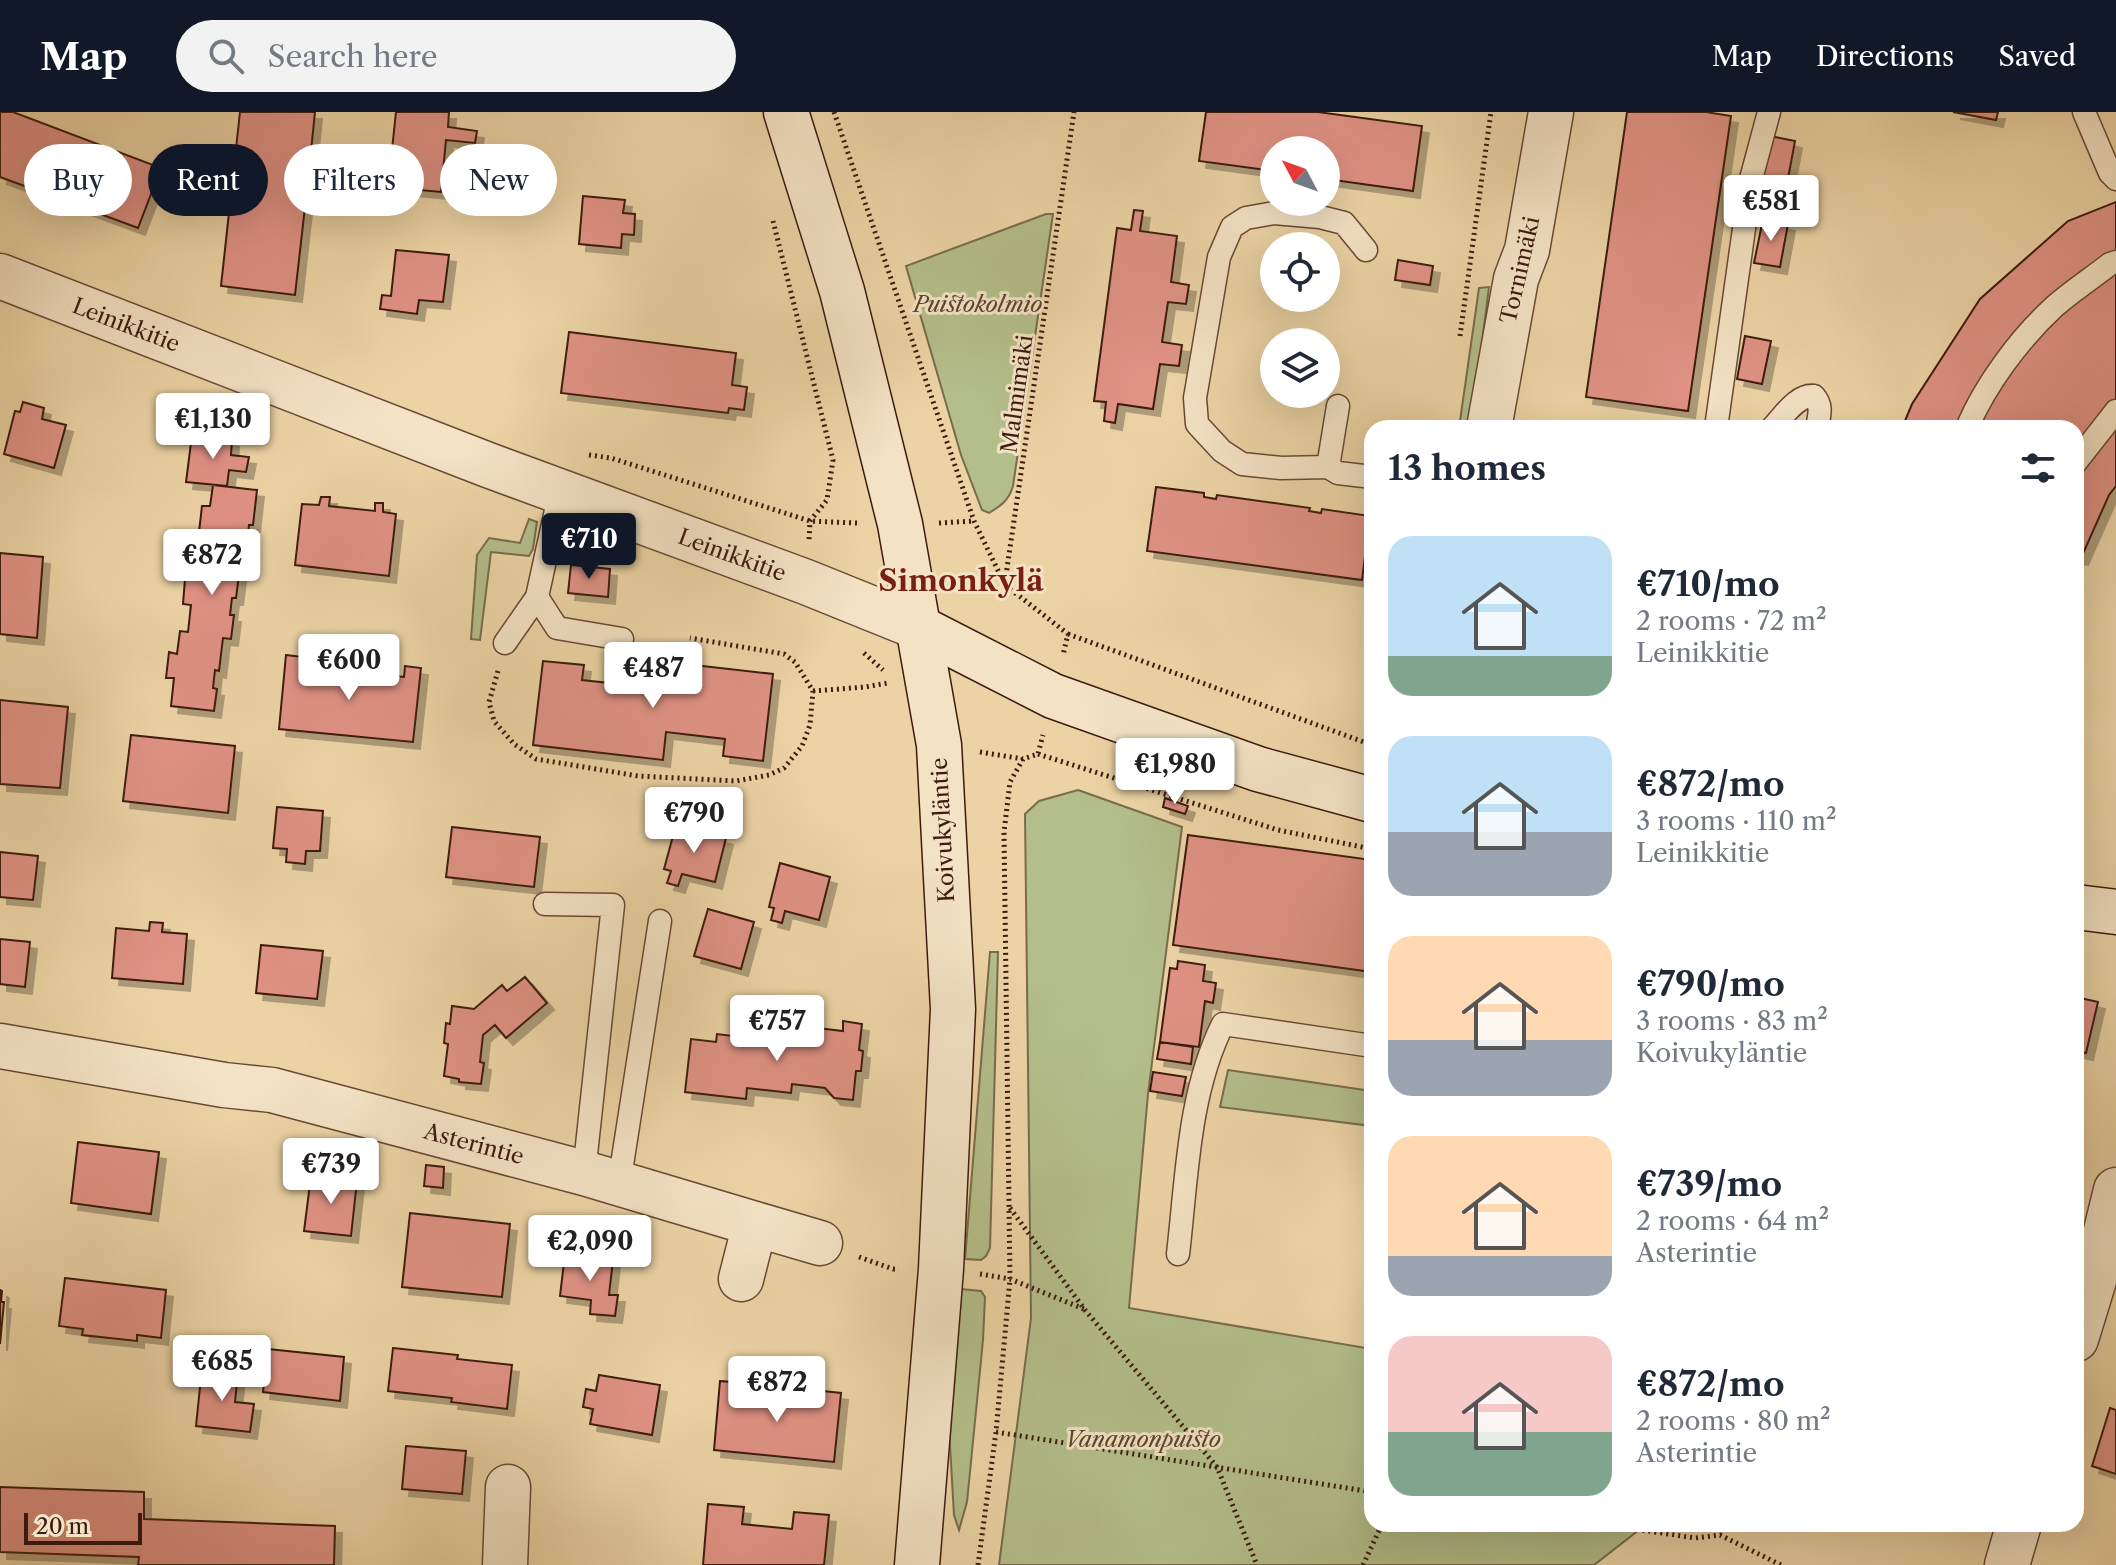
<!DOCTYPE html>
<meta charset="utf-8">
<style>
:root{--surface:#fff;--page:#f2f2f3;--text:#1f2937;--muted:#747a83;--accent:#111827}
body{margin:0;font-family:"Libre Caslon Text",serif;background:var(--page);color:var(--text);height:100vh;display:flex;flex-direction:column;font-size:30px;white-space:nowrap}
*{box-sizing:border-box;margin:0}
p{font-size:26px;color:var(--muted)}
.icon{flex:none;width:44px;height:44px;fill:none;stroke:currentColor;stroke-width:2;stroke-linecap:round;stroke-linejoin:round}
.map{position:relative;flex:1;overflow:hidden}
.details{position:absolute;left:1364px;top:308px;width:720px;height:1112px;display:flex;flex-direction:column;background:var(--surface);border-radius:24px;box-shadow:0 8px 32px #0002}
.details>*{flex:none}
.banner{position:absolute;left:24px;top:32px;width:760px;height:72px;display:flex;gap:16px}
.needle{width:52px;rotate:311deg}
.buttons{position:absolute;left:1260px;top:24px;display:grid;gap:16px}
.buttons a{display:grid;place-items:center;width:80px;height:80px;border-radius:50%;background:var(--surface);box-shadow:0 8px 32px #0002;font-size:40px}
.scale{position:absolute;left:24px;bottom:20px;width:118px;box-sizing:border-box;padding-left:8px;border:4px solid #3d1b0e;border-top:0;font-size:22px;line-height:28px;white-space:nowrap;color:#3d1b0e;-webkit-text-stroke:6px #f3e2c4;paint-order:stroke}
.price{position:absolute;translate:-50% -68px;padding:0 18px;border-radius:8px;background:#fff;color:#222;font-size:26px;line-height:52px;filter:drop-shadow(0 2px 4px #0008)}
.price::after{content:'';position:absolute;left:50%;top:48px;width:24px;height:18px;margin-left:-12px;background:inherit;clip-path:polygon(0 0,100% 0,50% 100%)}
.price.current{background:var(--accent);color:#fff}
ul{padding:0;list-style:none}
li{display:flex;align-items:center;gap:24px;height:200px;padding:0 24px}
li span{display:grid;place-items:center;flex:none;width:224px;height:160px;border-radius:24px;color:#555}
li>.icon{margin-inline-start:auto}
span .icon{width:96px;height:96px;fill:#fffc;stroke-width:1}
li b{font-size:34px}
h2{display:flex;justify-content:space-between;align-items:center;height:96px;padding:0 24px;font-size:34px}
.pill{padding:0 28px;border-radius:36px;background:var(--surface);box-shadow:0 8px 32px #0002;font-size:28px;line-height:72px}
.pill.current{background:var(--accent);color:#fff}
header{display:flex;align-items:center;gap:48px;box-sizing:border-box;height:112px;padding:0 40px;background:var(--accent);color:#fff}
header strong{font-size:38px}
nav{display:flex;gap:44px;margin-inline-start:auto;font-size:28px}
.search{width:560px;height:72px;background:var(--page);display:flex;align-items:center;gap:20px;box-sizing:border-box;padding:0 28px;border-radius:44px;color:var(--muted);font-size:30px}
.map>svg:first-child{display:block}
.green{fill:#b3be8a;stroke:#786c4c;stroke-width:2}
.building{fill:#e09285;stroke:#3d1b0e;stroke-width:2;filter:url(#shadow)}
.lines{fill:none;stroke-linecap:round;stroke-linejoin:round}
.service-casing{stroke:#694934;stroke-width:25}
.minor-casing{stroke:#694934;stroke-width:47}
.secondary-casing{stroke:#3d1b0e;stroke-width:47}
.path{stroke:#3d1b0e;stroke-width:5;stroke-dasharray:2 4;stroke-linecap:butt}
.service{stroke:#f3e2c4;stroke-width:22}
.minor{stroke:#f3e2c4;stroke-width:44}
.secondary{stroke:#f3e2c4;stroke-width:44}
.labels{text-anchor:middle;dominant-baseline:central;stroke-width:6;stroke-linejoin:round;paint-order:stroke}
.street-label{font-size:22px;fill:#3d1b0e;stroke:#f3e2c4}
.park-label{font-size:22px;font-style:italic;fill:#5a442d;stroke:#f3e2c4}
.district-label{font-size:30px;font-weight:bold;fill:#7a1f14;stroke:#f3e2c4}
</style>
<header>
<strong>Map</strong>
<div class="search"><svg class="icon" aria-label="search" viewBox="0 0 24 24"><circle cx="10" cy="10" r="6"/><path d="M15 15l6 6"/></svg>Search here</div>
<nav><a>Map</a><a>Directions</a><a>Saved</a></nav>
</header>
<div class="map">
<svg width="2116" height="1453" viewBox="0 0 2116 1453">
<defs>
<filter id="shadow"><feDropShadow dx="7" dy="7" stdDeviation="0" flood-color="#0004"/></filter>
</defs>
<rect width="100%" height="100%" fill="#ecd3a5"/>
<filter id="stains"><feTurbulence type="fractalNoise" baseFrequency=".0025" numOctaves="4"/><feColorMatrix values="0 0 0 0 .2 0 0 0 0 .09 0 0 0 0 .02 0 0 0 .5 -.17"/></filter>
<radialGradient id="worn" r=".72"><stop offset=".6" stop-color="#630" stop-opacity="0"/><stop offset="1" stop-color="#630" stop-opacity=".3"/></radialGradient>
<path class="green" d="M1046,102H1053L1013,374C1009,388 1002,393 989,401L982,398L961,343L906,154Z
M1489,175L1471,316H1459L1479,176Z
M529,407L537,410L533,437L529,444L491,440L480,528L471,527L477,443L489,426L520,431Z
M1078,678L1182,715L1148,982L1129,1196L1372,1237V1412H1640L1639,1418L1594,1453H999L1031,1206L1025,702L1039,689Z
M990,840H998L990,1136L986,1144L981,1148L965,1147Z
M1228,958L1372,979V1014L1220,995Z
M961,1177L981,1179L985,1185L983,1228L967,1390L959,1418L954,1403L948,1299Z"/>
<path class="building" d="M0,0H13L161,56L138,116L0,65Z
M240,0H315L309,58L302,57L297,94L305,95L295,183L221,174Z
M396,0H449L448,15L477,19L475,31L446,28L441,80L388,75Z
M1206,0H1318L1422,14L1413,79L1326,67V38H1274V59L1199,49Z
M1627,0H1706L1731,4L1688,299L1586,285Z
M1953,0H1998L1996,8Z
M1770,24L1795,29L1787,72L1761,68Z
M583,84L625,88L623,101L635,102L634,123L622,122L621,136L579,132Z
M2116,90V374L2109,383L2081,446L2076,445V316H1902L1912,292L1980,187L2068,109Z
M1134,98L1143,99L1140,119L1177,124L1171,170L1189,173L1186,192L1168,190L1162,230L1182,233L1179,254L1160,252L1153,297L1118,292L1115,311L1104,309L1106,290L1094,289L1117,116L1131,118Z
M1763,107L1788,112L1780,155L1754,151Z
M396,138L449,143L443,190L419,188L417,202L380,197L382,183L391,184Z
M1398,148L1433,154L1430,173L1395,168Z
M569,220L736,241L732,273L747,275L744,298L729,296L728,301L561,281Z
M1745,224L1771,229L1762,272L1737,267Z
M23,290L44,296L42,307L66,313L54,356L4,342L15,299L20,300Z
M192,323L232,328L231,343L249,345L246,360L229,358L227,374L186,370Z
M213,373L257,378L253,413H249L247,432L251,433L248,456L240,455L236,486H232L230,503H234L231,527L223,526L219,559L215,558L213,576L217,577L214,599L171,594L174,566H166L169,540L177,542L180,519L188,520L191,493L183,492L185,467L193,468L196,445L204,446L207,421L199,420L202,394H210Z
M1156,375L1204,381V385L1216,387L1217,383L1310,396L1309,399L1321,401L1322,397L1370,404L1362,468L1147,439Z
M321,385H330L329,394L375,399V391H383V400L396,402L389,464L295,453L302,392L319,393Z
M0,441L43,445L37,526L0,522Z
M571,453L610,457L608,485L568,481Z
M286,543L303,545L301,554L404,565L405,554L421,556L413,630L279,617Z
M641,547L773,562L763,649L723,644L725,627L666,620L663,648L533,633L543,549L584,553L582,568L637,574Z
M0,588L68,595L60,676L0,672Z
M131,623L235,634L228,701L123,689Z
M1165,686L1188,694L1185,702L1163,695Z
M277,695L323,699L320,739H306L305,752L286,750L287,737L273,736Z
M676,713L726,726L715,770L682,762L678,774L667,771L671,759L664,757Z
M452,715L540,725L534,775L446,765Z
M1188,723L1372,748V860L1173,833Z
M0,740L38,744L33,788L0,785Z
M780,751L830,765L819,808L785,799L782,811L771,808L774,796L769,795Z
M708,797L754,810L741,857L694,844Z
M150,810L163,811L162,820L187,822L183,872L112,866L116,816L149,819Z
M0,827L30,830L25,875L0,872Z
M261,833L323,839L317,887L256,881Z
M1178,849L1205,853L1203,869L1216,871L1213,891L1205,889L1199,935L1160,930L1170,856L1177,857Z
M525,865L547,891L506,926L495,913L483,923L480,950L484,951L481,972L459,970V967L444,964L448,932L444,931L446,911L450,912L452,894L474,897L502,873L507,879Z
M2076,885L2098,890L2086,941L2076,939Z
M843,909L862,912L859,938L863,939L861,959H856L853,988L834,986L825,976L792,972L791,981L747,976L746,987L685,980L691,927L716,930L717,922L791,931L793,913L843,919Z
M1160,930L1193,935L1191,952L1157,947Z
M1153,960L1186,965L1182,984L1150,979Z
M78,1030L159,1040L151,1102L71,1091Z
M426,1053L444,1055L443,1076L424,1074Z
M311,1064L357,1069L351,1124L304,1119Z
M410,1101L510,1112L502,1185L402,1175Z
M565,1142L613,1148L609,1183H618L615,1204L590,1202L591,1188L560,1184Z
M65,1166L166,1178L161,1226L137,1223V1229L82,1223L83,1217L59,1214Z
M0,1178L2,1179L1,1190H4L0,1232Z
M393,1236L458,1243L457,1247L512,1253L507,1297L451,1290L452,1286L388,1279Z
M268,1237L344,1245L340,1289L263,1280Z
M202,1256L238,1260L235,1290L254,1292L250,1320L196,1314Z
M599,1263L660,1273L652,1323L590,1312L593,1297L583,1295L586,1277L596,1279Z
M720,1269L755,1272L754,1289L804,1294L805,1277L841,1281L834,1350L714,1338Z
M2110,1296L2116,1298V1362L2092,1354Z
M406,1334L466,1339L462,1382L402,1377Z
M0,1375L144,1380V1407L335,1414L334,1453H138L139,1445L0,1440Z
M708,1392L744,1395L742,1412L792,1417L794,1400L829,1403L824,1453H703Z"/>
<g class="lines">
<g class="service-casing">
<path id="service" d="M2084,0L2110,61L2116,67
M1338,294L1328,355L1281,356L1242,352L1222,339L1197,312L1195,286L1219,145L1232,115L1246,106L1274,101L1320,105L1344,111L1366,138
M1716,316L1751,67L1769,0
M1772,316C1783,305 1797,282 1814,284C1823,294 1819,304 1817,316
M1967,316C1985,273 2020,226 2055,194C2072,179 2092,166 2110,152L2116,150
M2076,350L2116,299
M1328,355L1338,361L1372,365
M560,380L537,485L557,516L622,527
M505,531L537,485
M545,792L613,793L584,1061
M619,1072L660,809
M1178,1142C1187,1066 1188,982 1223,912L1372,934"/>
</g>
<g class="minor-casing">
<path id="minor" d="M0,164L488,353L806,470L920,516
M1489,316L1516,167L1527,138L1551,0
M0,934L224,973L272,978L584,1061L755,1112L741,1167
M755,1112L820,1131
M2076,1227L2094,1168L2116,1078
M505,1453L508,1375
M2007,1453L2019,1412"/>
</g>
<g class="secondary-casing">
<path id="secondary" d="M786,0L842,179L900,412L939,633L953,897L941,1157L917,1453
M920,516L1053,584L1258,657L1372,688
M2076,795L2116,800"/>
</g>
<path class="path" d="M834,0L974,409L1005,473L1068,522L1063,543
M773,109L833,348L827,388L810,409L809,429
M1460,224L1491,0
M589,343L611,346L810,409L857,411
M939,411L974,409
M1005,470L1074,0
M1068,522L1372,633
M864,541L883,558
M498,559L489,590L494,609L514,632L536,647L638,664L736,669L769,663L784,656L802,634L810,613L813,579L795,550L784,542L690,526
M813,579L865,575L888,571
M980,640L1023,647
M1038,642L1278,718L1372,737
M1010,1096L1085,1198L1217,1355L1257,1453
M859,1145L893,1157H899
M980,1162L1010,1167L1084,1197
M996,1320L1372,1380
M1601,1412L1695,1426L1720,1423L1781,1453
M978,1453L996,1320L1010,1167L1004,720L1010,670L1023,647L1038,642L1043,623
M1363,1453L1382,1412"/>
<use href="#service" class="service"/>
<use href="#minor" class="minor"/>
<use href="#secondary" class="secondary"/>
</g>
<g class="labels">
<g class="street-label">
<text transform="translate(1520 158) rotate(-77)">Tornimäki</text>
<text transform="translate(126 213) rotate(21)">Leinikkitie</text>
<text transform="translate(1017 282) rotate(-82)">Malmimäki</text>
<text transform="translate(732 443) rotate(20)">Leinikkitie</text>
<text transform="translate(943 718) rotate(-93)">Koivukyläntie</text>
<text transform="translate(474 1032) rotate(15)">Asterintie</text>
</g>
<g class="park-label">
<text x="978" y="192">Puistokolmio</text>
<text x="1143" y="1327">Vanamonpuisto</text>
</g>
<g class="district-label">
<text x="961" y="468">Simonkylä</text>
</g>
</g>
<rect width="100%" height="100%" filter="url(#stains)"/>
<rect width="100%" height="100%" fill="url(#worn)"/>
</svg>
<div class="buttons">
<a><svg class="needle" viewBox="-14 -14 28 28"><path d="M0-13l5 13h-10z" fill="#e53935"/><path d="M0 13l5-13h-10z" fill="#747a83"/></svg></a>
<a><svg class="icon" aria-label="locate" viewBox="0 0 24 24"><circle cx="12" cy="12" r="6"/><path d="M12 2v4M12 18v4M2 12h4M18 12h4"/></svg></a>
<a><svg class="icon" aria-label="layers" viewBox="0 0 24 24"><path d="M12 4l9 5-9 5-9-5zM3 14l9 5 9-5"/></svg></a>
</div>
<div class="scale">20 m</div>
<b class="price" style="left:1771px;top:131px">€581</b>
<b class="price" style="left:213px;top:349px">€1,130</b>
<b class="price current" style="left:589px;top:469px">€710</b>
<b class="price" style="left:212px;top:485px">€872</b>
<b class="price" style="left:349px;top:590px">€600</b>
<b class="price" style="left:653px;top:598px">€487</b>
<b class="price" style="left:1175px;top:694px">€1,980</b>
<b class="price" style="left:694px;top:743px">€790</b>
<b class="price" style="left:777px;top:951px">€757</b>
<b class="price" style="left:331px;top:1094px">€739</b>
<b class="price" style="left:590px;top:1171px">€2,090</b>
<b class="price" style="left:222px;top:1291px">€685</b>
<b class="price" style="left:777px;top:1312px">€872</b>
<div class="banner">
<a class="pill">Buy</a>
<a class="pill current">Rent</a>
<a class="pill">Filters</a>
<a class="pill">New</a>
</div>
<section class="details">
<h2>13 homes<svg class="icon" aria-label="filters" viewBox="0 0 24 24"><path d="M4 7h16M4 17h16"/><circle cx="9" cy="7" r="2"/><circle cx="15" cy="17" r="2"/></svg></h2>
<ul>
<li><span style="background:linear-gradient(#bfe0f5 75%,#7fa58c 0)"><svg class="icon" aria-label="home" viewBox="0 0 24 24"><path d="M3 11l9-7 9 7M6 9v11h12V9"/></svg></span><div><b>€710/mo</b><p>2 rooms · 72 m²</p><p>Leinikkitie</p></div></li>
<li><span style="background:linear-gradient(#bfe0f5 60%,#9aa5b1 0)"><svg class="icon" aria-label="home" viewBox="0 0 24 24"><path d="M3 11l9-7 9 7M6 9v11h12V9"/></svg></span><div><b>€872/mo</b><p>3 rooms · 110 m²</p><p>Leinikkitie</p></div></li>
<li><span style="background:linear-gradient(#ffd9b3 65%,#9aa5b1 0)"><svg class="icon" aria-label="home" viewBox="0 0 24 24"><path d="M3 11l9-7 9 7M6 9v11h12V9"/></svg></span><div><b>€790/mo</b><p>3 rooms · 83 m²</p><p>Koivukyläntie</p></div></li>
<li><span style="background:linear-gradient(#ffd9b3 75%,#9aa5b1 0)"><svg class="icon" aria-label="home" viewBox="0 0 24 24"><path d="M3 11l9-7 9 7M6 9v11h12V9"/></svg></span><div><b>€739/mo</b><p>2 rooms · 64 m²</p><p>Asterintie</p></div></li>
<li><span style="background:linear-gradient(#f6c9c9 60%,#7fa58c 0)"><svg class="icon" aria-label="home" viewBox="0 0 24 24"><path d="M3 11l9-7 9 7M6 9v11h12V9"/></svg></span><div><b>€872/mo</b><p>2 rooms · 80 m²</p><p>Asterintie</p></div></li>
</ul>
</section>
</div>
